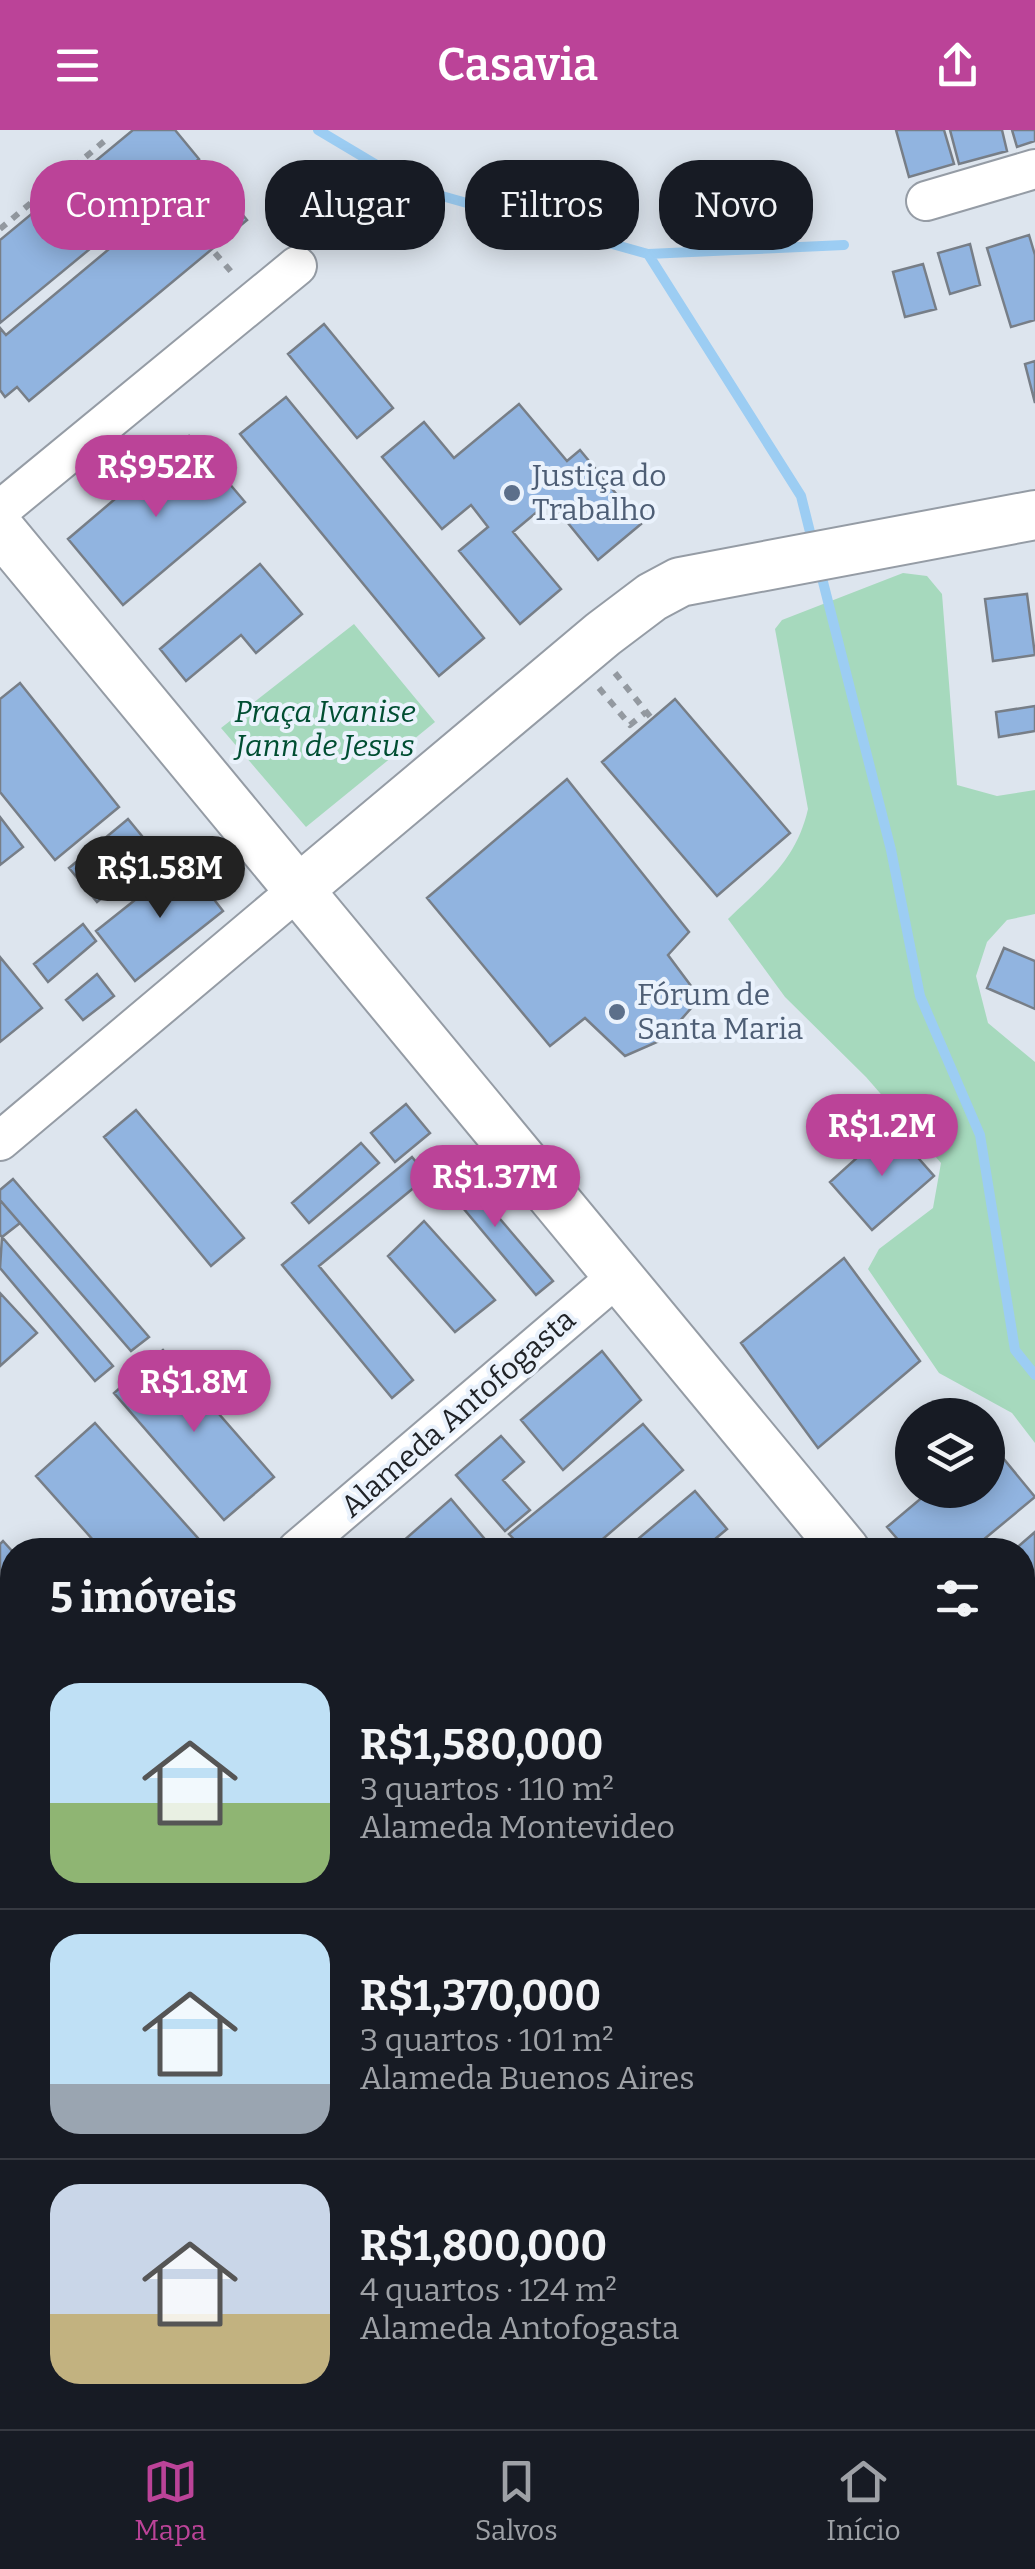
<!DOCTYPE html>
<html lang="pt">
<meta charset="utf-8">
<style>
:root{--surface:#171b24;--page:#20242c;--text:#f1f3f6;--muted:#9ea1a6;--line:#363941;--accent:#bb4398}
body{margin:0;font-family:Bitter,serif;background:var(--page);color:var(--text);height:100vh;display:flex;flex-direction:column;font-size:38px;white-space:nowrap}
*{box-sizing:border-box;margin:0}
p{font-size:32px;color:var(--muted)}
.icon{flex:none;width:55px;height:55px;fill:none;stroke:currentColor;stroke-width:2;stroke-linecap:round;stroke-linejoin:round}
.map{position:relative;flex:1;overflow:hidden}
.side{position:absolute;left:0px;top:1408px;width:1035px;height:892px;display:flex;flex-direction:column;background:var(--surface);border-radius:40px 40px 0 0;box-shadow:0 5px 25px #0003}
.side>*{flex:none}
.hud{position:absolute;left:30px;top:30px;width:975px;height:90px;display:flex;gap:20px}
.tools{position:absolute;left:895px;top:1268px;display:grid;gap:20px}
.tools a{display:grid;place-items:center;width:110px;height:110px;border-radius:50%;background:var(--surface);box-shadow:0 5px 25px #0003;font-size:50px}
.price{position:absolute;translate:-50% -85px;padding:0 22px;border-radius:35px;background:var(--accent);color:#fff;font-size:32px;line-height:65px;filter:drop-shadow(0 2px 5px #0008)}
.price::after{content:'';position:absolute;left:50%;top:60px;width:30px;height:22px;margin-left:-15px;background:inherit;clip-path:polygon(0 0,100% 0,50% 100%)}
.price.on{background:#222;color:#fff}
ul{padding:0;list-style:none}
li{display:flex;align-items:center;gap:30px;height:250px;padding:0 50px}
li+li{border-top:2px solid var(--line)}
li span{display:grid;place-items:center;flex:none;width:280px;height:200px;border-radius:30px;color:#555}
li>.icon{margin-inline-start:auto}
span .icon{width:120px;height:120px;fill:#fffc;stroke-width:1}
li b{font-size:42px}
h2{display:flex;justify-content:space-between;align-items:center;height:120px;padding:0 50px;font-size:42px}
.chip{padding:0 35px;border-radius:40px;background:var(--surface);box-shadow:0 5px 25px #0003;font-size:35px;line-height:90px}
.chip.on{background:var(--accent);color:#fff}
header{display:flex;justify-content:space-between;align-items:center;height:130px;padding:0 50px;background:var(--accent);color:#fff;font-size:45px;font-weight:600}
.tab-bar{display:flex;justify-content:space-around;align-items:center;height:140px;border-top:2px solid var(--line);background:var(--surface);font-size:28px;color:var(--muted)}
.tab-bar a{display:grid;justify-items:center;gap:5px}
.tab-bar .on{color:var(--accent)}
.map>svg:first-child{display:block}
.green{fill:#a6d9bd}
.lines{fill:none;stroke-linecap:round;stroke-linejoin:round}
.stream{stroke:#9ccdf3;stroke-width:10}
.building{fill:#91b4e0;stroke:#777e87;stroke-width:2.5}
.minor-casing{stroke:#959ca5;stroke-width:42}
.tertiary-casing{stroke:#959ca5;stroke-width:52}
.primary-casing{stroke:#c1c1c3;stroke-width:60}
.path{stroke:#9399a0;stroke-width:6;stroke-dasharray:8 8;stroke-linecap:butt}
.minor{stroke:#fff;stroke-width:38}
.tertiary{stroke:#fff;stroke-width:48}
.primary{stroke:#e9d7ac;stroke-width:55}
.service-dot{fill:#5c6f8a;stroke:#eaf2fc;stroke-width:4}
.labels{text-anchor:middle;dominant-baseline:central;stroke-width:8;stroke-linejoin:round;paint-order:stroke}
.service-label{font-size:30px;fill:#4e5e75;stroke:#eaf2fc;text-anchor:start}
.park-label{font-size:30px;font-style:italic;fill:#004e32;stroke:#eaf2fc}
.street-label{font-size:30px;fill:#202327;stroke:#eaf2fc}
</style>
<header><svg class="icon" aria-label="menu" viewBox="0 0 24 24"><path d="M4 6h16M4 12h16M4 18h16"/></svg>Casavia<svg class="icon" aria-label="share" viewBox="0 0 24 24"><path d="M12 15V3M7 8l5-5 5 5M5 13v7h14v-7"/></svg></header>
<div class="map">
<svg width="1035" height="2299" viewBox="0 0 1035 2299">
<rect width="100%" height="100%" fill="#dde5ee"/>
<path class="green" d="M903,443L927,446L942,464L957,655L997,666L1035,660V784L1007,790L987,812L976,846L988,893L1035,932V1313L1012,1283L939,1243L868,1139L879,1119L933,1078L941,1033L866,947L785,867L728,789C765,753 796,731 808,679L775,499L782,490Z
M354,494L435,592L306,697L221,598Z
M12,1966V2035L6,2054L0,2051V1975Z"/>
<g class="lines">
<path class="stream" d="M318,0L417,59L648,124L801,366L813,414
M648,124L844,115
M820,440L891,720L920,866L980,1005L1015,1220L1035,1245"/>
</g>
<path class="building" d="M133,0H175L199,29L0,193V110Z
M896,0H944L954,34L909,47Z
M950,0H1002L1007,21L959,34Z
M1012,0H1035V11L1017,17Z
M205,39L247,90L29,271L17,257L5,267L0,260V198L6,205Z
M1029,105L1035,125V190L1011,197L987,118Z
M970,114L980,155L950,164L938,123Z
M923,134L936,179L905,187L893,142Z
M324,194L393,278L357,308L288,224Z
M1035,231V273L1025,234Z
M286,267L484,508L439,546L240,304Z
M519,274L567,331L580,320L641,394L598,430L550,371L513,402L561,459L520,494L459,421L488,397L471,375L442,399L382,327L424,292L454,328Z
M189,306L245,372L123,475L68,409Z
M260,434L302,484L256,523L241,505L186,551L160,519Z
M1027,464L1035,525L993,531L985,469Z
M20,553L119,677L55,730L0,662V569Z
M675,569L790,703L717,766L602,632Z
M1035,576V601L999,607L996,582Z
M567,649L689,802L668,825L700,868L664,909L625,926L585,888L550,916L427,768Z
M0,687L23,717L0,735Z
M128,689L156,723L97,772L69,738Z
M184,731L223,781L135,851L96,801Z
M83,794L96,811L48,852L34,834Z
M1004,818L1035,831V879L987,858Z
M0,827L42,878L0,912Z
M97,844L114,866L83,890L66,870Z
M406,974L430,1003L395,1032L371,1003Z
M136,980L244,1108L211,1136L104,1007Z
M891,997L934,1046L872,1100L830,1052Z
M361,1013L379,1033L309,1093L292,1073Z
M412,1027L428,1046L319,1136L413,1250L392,1268L282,1135Z
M453,1034L553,1151L536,1165L437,1047Z
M13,1049L149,1207L131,1221L0,1070V1060Z
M0,1070L20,1093L2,1107L0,1105Z
M424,1091L495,1170L455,1202L388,1126Z
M2,1107L113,1236L95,1251L0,1138Z
M844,1128L920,1231L818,1318L741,1213Z
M0,1163L37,1203L0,1236Z
M163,1220L274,1347L224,1390L114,1263Z
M602,1221L641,1270L563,1340L521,1290Z
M95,1293L205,1416L201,1420H102L36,1346Z
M643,1294L683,1340L590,1420H524L509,1404Z
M501,1306L524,1332L503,1350L530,1380L505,1401L456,1345Z
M989,1311L1035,1367L971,1420H907L887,1397L931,1360H988Z
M695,1361L727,1399L702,1420H625Z
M451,1369L494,1420H393Z
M1035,1402V1525L1022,1536V1420H1014Z
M3,1411L12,1421V1554L0,1540V1414Z
M1035,2197V2283L1022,2239V2201Z
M1022,2278L1029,2299H966L962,2288H1022Z
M122,2288H158L144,2299H132Z
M828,2288L832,2299H800Z
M854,2288H902L906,2299H858Z
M915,2288H946L950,2299H918Z"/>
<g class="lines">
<g class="minor-casing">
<path id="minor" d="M926,71L1035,39
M0,380L297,136
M0,1011L298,760
M297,1420L618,1146"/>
</g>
<g class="tertiary-casing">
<path id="tertiary" d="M0,399L845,1420
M298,760L603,504L652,467L680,452L1035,385
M1022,1635L1035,1650"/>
</g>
<g class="primary-casing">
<path id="primary" d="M1022,2040L1035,2032
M1022,2102L1035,2098
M391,2299L421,2288
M516,2299L544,2288"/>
</g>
<path class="path" d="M0,99L108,8
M215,123L234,145
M615,543L652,589
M599,558L630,595L646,582
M1022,1583L1034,1597"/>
<use href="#minor" class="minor"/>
<use href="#tertiary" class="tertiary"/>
<use href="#primary" class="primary"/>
</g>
<g class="service-dot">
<circle cx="512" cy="363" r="10"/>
<circle cx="617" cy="882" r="10"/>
</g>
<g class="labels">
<g class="service-label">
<text x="532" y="346">Justiça do<tspan x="532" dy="34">Trabalho</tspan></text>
<text x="637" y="865">Fórum de<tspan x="637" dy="34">Santa Maria</tspan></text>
</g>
<g class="park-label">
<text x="325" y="582">Praça Ivanise<tspan x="325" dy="34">Jann de Jesus</tspan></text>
</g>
<g class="street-label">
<text transform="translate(458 1283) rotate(-41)">Alameda Antofogasta</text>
</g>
</g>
</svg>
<div class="tools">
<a><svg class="icon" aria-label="layers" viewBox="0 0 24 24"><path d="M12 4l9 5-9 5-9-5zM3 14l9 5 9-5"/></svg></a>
</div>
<b class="price" style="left:156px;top:390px">R$952K</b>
<b class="price on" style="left:160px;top:791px">R$1.58M</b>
<b class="price" style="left:882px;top:1049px">R$1.2M</b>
<b class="price" style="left:495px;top:1100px">R$1.37M</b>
<b class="price" style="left:194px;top:1305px">R$1.8M</b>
<div class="hud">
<a class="chip on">Comprar</a>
<a class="chip">Alugar</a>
<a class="chip">Filtros</a>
<a class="chip">Novo</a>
</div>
<section class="side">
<h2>5 imóveis<svg class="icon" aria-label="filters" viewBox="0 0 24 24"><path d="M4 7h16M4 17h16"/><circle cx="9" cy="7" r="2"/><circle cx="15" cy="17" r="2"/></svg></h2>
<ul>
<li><span style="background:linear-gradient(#bfe0f5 60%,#8fb573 0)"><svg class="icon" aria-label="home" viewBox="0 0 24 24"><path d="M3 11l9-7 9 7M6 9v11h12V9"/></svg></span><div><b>R$1,580,000</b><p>3 quartos · 110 m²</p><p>Alameda Montevideo</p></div></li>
<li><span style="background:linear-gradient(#bfe0f5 75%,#9aa5b1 0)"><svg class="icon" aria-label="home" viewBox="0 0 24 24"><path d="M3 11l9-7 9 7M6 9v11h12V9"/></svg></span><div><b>R$1,370,000</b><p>3 quartos · 101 m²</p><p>Alameda Buenos Aires</p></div></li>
<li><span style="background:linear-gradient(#c9d6e8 65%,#c2b280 0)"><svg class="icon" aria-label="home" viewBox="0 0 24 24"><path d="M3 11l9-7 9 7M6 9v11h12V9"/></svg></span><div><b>R$1,800,000</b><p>4 quartos · 124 m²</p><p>Alameda Antofogasta</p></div></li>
</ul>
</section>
</div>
<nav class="tab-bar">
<a class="on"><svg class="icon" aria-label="map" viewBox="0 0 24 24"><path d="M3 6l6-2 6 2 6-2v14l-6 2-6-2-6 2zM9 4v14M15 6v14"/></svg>Mapa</a>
<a><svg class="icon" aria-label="saved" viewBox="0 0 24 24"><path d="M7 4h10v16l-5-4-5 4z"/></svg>Salvos</a>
<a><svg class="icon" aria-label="home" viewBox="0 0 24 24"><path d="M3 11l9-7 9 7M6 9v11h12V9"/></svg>Início</a>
</nav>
